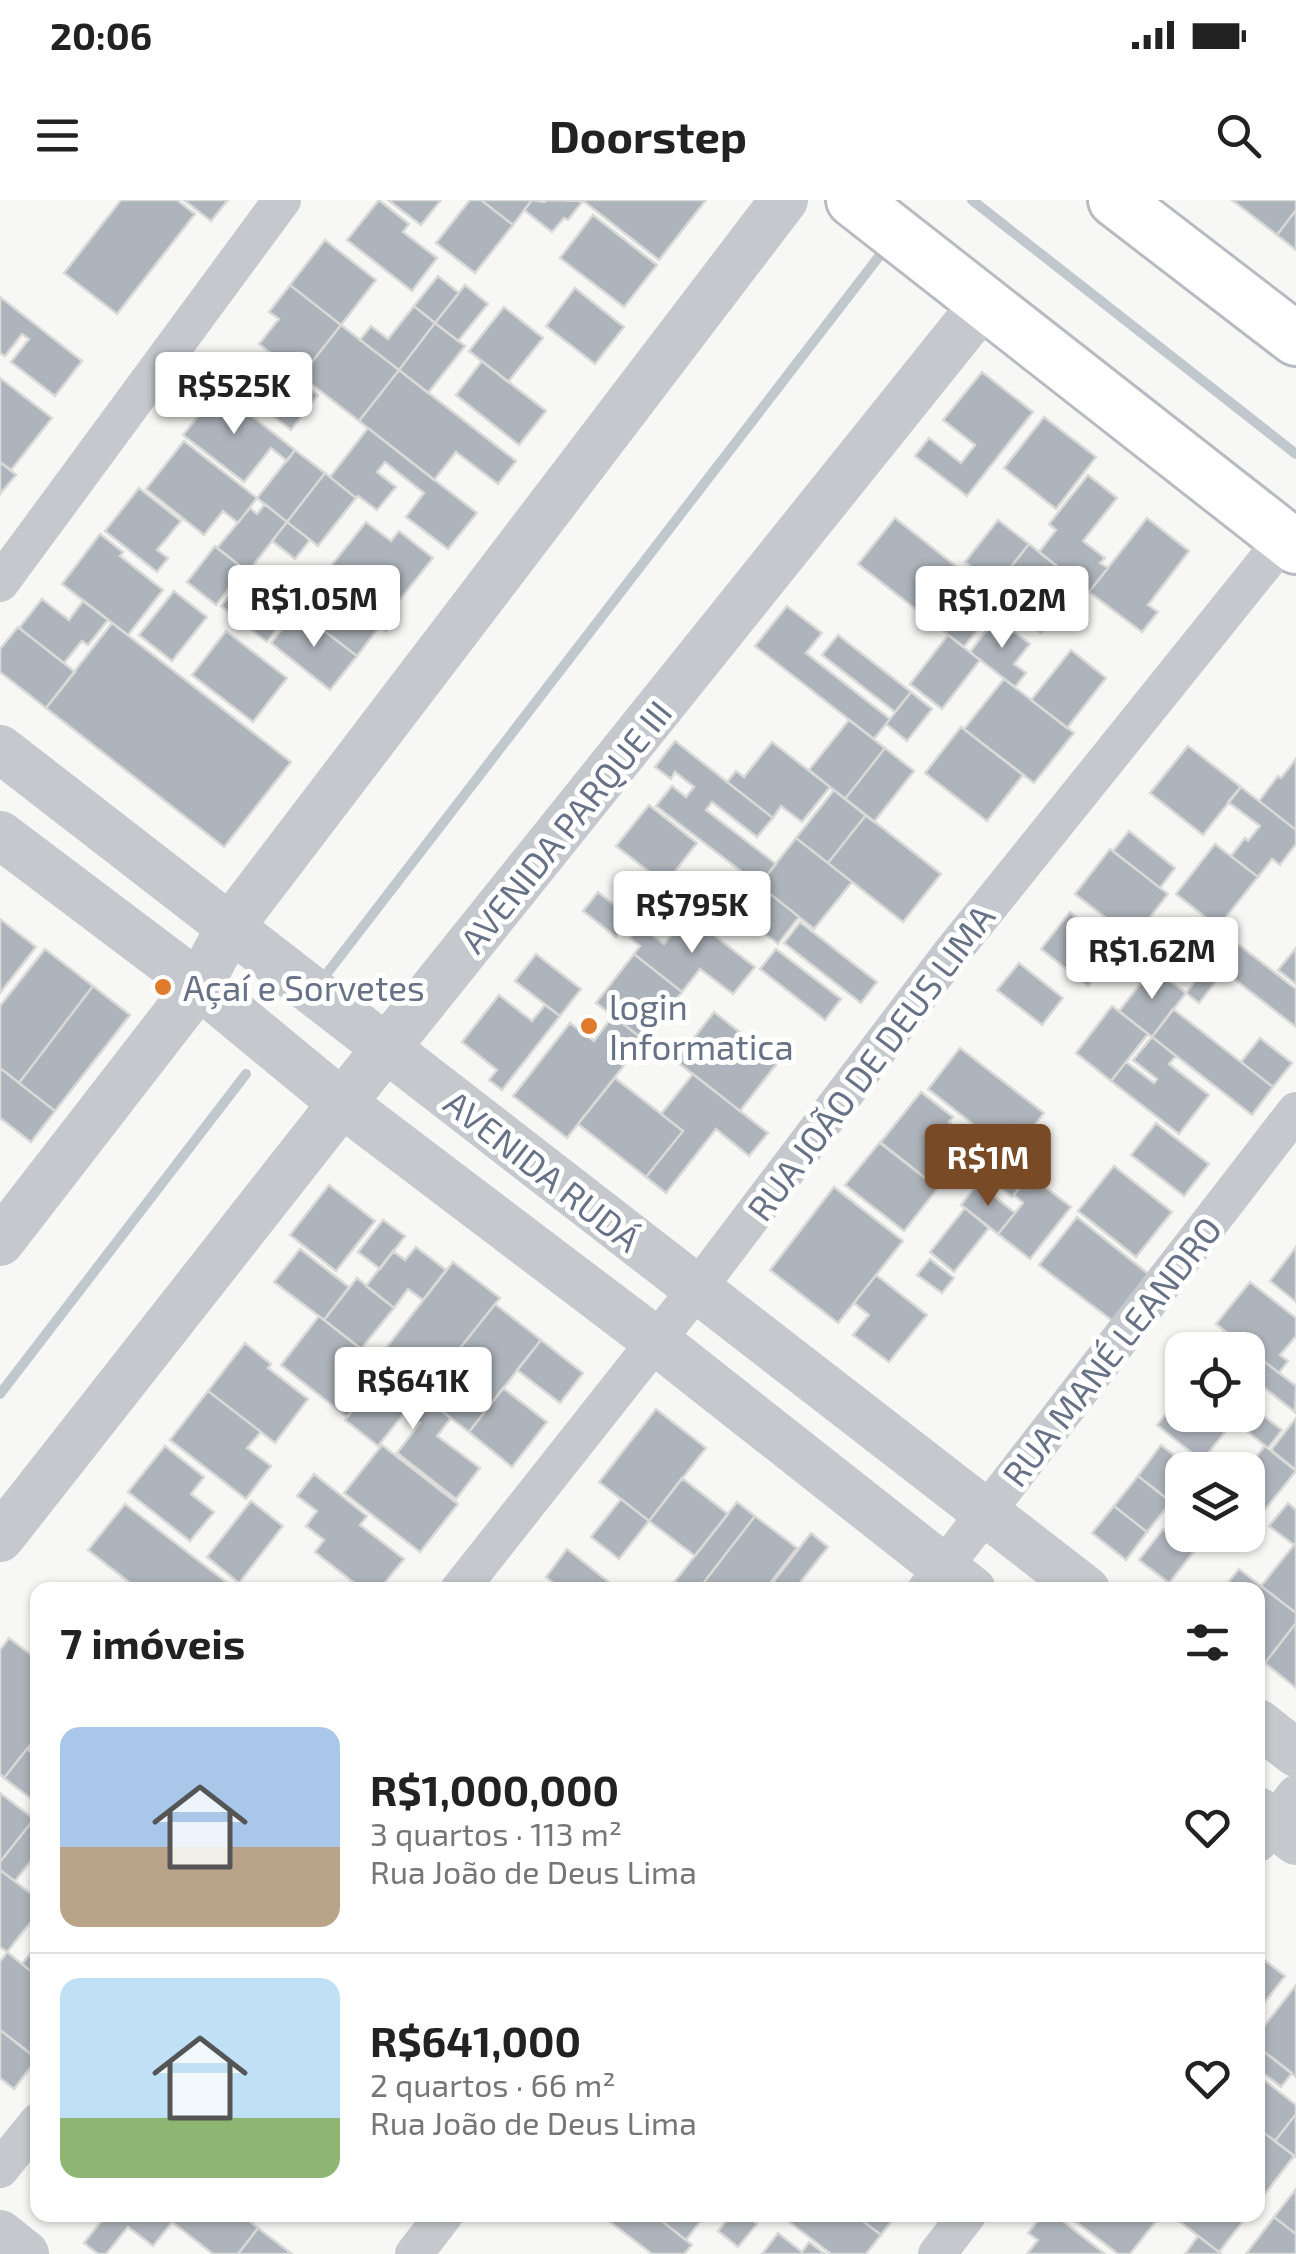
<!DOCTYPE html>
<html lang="pt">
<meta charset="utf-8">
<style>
:root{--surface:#fff;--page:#f2f2f2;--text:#222;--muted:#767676;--line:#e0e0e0;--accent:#784a26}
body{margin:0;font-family:"Exo 2",sans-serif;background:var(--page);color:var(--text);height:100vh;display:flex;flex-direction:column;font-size:38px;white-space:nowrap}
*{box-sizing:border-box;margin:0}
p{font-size:32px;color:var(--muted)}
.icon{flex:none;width:55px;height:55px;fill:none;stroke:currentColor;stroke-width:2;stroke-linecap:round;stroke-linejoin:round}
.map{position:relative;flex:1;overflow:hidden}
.sheet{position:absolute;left:30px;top:1382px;width:1235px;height:640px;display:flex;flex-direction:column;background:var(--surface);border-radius:20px;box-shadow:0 2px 8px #0004}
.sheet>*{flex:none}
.controls{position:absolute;left:1165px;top:1132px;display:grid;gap:20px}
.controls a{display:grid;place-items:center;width:100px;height:100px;border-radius:20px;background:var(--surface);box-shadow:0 2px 8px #0004;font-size:50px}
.price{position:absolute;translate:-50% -85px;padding:0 22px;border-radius:10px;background:#fff;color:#222;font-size:32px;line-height:65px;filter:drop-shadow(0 2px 5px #0008)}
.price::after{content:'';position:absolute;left:50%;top:60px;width:30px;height:22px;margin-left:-15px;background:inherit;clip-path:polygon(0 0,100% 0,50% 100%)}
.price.current{background:var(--accent);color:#fff}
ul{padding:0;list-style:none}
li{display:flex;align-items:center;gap:30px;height:250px;padding:0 30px}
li+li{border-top:2px solid var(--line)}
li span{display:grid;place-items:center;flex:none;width:280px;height:200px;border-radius:20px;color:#555}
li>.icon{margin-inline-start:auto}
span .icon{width:120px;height:120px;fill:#fffc;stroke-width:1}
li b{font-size:42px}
h2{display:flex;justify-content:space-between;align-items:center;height:120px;padding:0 30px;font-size:42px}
.status{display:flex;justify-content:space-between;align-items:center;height:70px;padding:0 50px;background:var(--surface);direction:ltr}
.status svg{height:28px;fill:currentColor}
header{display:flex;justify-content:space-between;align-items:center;height:130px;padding:0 30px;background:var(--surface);font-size:45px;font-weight:700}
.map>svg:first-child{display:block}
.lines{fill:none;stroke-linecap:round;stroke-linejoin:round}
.stream{stroke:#c0c8ce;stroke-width:10}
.building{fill:#aeb4bb;stroke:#d9d9d7;stroke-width:2.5}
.secondary-casing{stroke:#b8bbc1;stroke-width:58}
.minor{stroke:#c5c8cc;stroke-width:38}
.tertiary{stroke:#c5c8cc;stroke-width:48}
.secondary{stroke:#fff;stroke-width:52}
.poi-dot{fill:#e17b2c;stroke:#fff;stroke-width:4}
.labels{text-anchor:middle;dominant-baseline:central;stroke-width:10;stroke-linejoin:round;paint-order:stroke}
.street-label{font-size:35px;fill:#677286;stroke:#fff}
.poi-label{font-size:35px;fill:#677286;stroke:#fff;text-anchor:start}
</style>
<div class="status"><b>20:06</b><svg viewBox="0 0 49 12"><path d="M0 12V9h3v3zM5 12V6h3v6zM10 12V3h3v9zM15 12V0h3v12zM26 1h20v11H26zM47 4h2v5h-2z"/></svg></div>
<header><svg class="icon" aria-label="menu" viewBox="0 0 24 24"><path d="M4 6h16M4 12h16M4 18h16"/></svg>Doorstep<svg class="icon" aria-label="search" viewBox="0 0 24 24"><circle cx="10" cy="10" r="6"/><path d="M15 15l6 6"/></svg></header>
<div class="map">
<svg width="1296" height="2054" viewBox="0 0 1296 2054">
<rect width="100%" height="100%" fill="#f7f8f5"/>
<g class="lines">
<path class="stream" d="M972,0L1296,254
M328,772L884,50
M0,1194L246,874"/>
</g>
<path class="building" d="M121,0H177L195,14L117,114L64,73Z
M184,0H228L211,21Z
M379,0L409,24L403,32L437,58L412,91L347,40Z
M388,0H441L421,25Z
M470,0H481L513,25L475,73L436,43Z
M481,0H532L513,25Z
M532,0L545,2L546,0L583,1L568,20L564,18L552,32L524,10Z
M582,0H706L659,60Z
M1232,0H1296V10L1277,35Z
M1296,10V50L1277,35Z
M593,15L657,65L624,107L560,58Z
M325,40L376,80L341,125L290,85Z
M438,76L459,93L435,123L414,106Z
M290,85L341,125L301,176L259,144L279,119L269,112Z
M465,85L488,104L458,141L435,123Z
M575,88L624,127L595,164L546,126Z
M0,97L82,161L55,196L11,162L29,139L22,134L5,156L0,153Z
M414,106L435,123L399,170L360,140L371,126L388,139Z
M504,107L543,138L508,182L469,151Z
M435,123L465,146L428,193L399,170Z
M341,125L399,170L359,221L301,176Z
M275,161L318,195L291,230L248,196Z
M482,161L546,211L519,245L456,195Z
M399,170L516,261L498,284L456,252L434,280L359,221Z
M982,172L1033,212L967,296L915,256L929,238L961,263L975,245L943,220Z
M0,178L52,218L11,270L0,262Z
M219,190L295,250L287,261L271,248L244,282L183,235Z
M1044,217L1096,257L1056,309L1004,268Z
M368,228L477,313L448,349L406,317L424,293L385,262L377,272L396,287L377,310L358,296L356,298L330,277Z
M184,241L257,298L238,323L223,311L204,335L146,289Z
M295,250L325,273L287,322L257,298Z
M0,262L16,275L0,294Z
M325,273L356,298L318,346L287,322Z
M1088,275L1117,298L1083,341L1105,358L1100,363L1108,368L1089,392L1039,352L1056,330L1049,324Z
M139,288L181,321L157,350L168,358L157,372L105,331Z
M265,304L287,322L248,372L217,348L250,308L257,314Z
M895,318L1000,401L964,447L858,364Z
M1147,318L1189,351L1148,405L1158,412L1142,432L1089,392Z
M998,320L1029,344L996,386L965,362Z
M287,322L310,340L295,359L272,341Z
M366,322L391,341L399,331L433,358L390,412L331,366Z
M100,334L123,352L120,356L163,390L128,435L62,384Z
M1029,344L1080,384L1041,433L990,393Z
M215,346L244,369L216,405L187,382Z
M331,366L397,417L386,431L380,426L357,456L297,410Z
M248,372L293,407L267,442L221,406Z
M174,391L207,417L172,461L139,435Z
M42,399L69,420L83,401L108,420L88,445L82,441L64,463L19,428Z
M787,406L822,433L806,453L890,519L874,539L755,446Z
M297,410L357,456L330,490L271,443Z
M996,418L1030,444L1014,464L1026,473L1015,487L970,452Z
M112,423L291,562L224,647L46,508Z
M18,427L75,472L46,508L0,472V449Z
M226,431L287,478L253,522L192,475Z
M838,435L911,492L895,512L822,455Z
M948,435L980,460L942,509L910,484Z
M1071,450L1106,478L1067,528L1031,500Z
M1004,479L1074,533L1034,583L964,529Z
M911,492L932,509L907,541L886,524Z
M849,520L885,548L845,599L809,570Z
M961,527L1023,575L987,621L925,573Z
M675,541L773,618L757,637L712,602L706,610L776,664L759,685L656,606L672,586L686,597L694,587L675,572L671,579L655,567Z
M772,542L830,587L802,622L781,606L773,618L727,582L736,571L744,577Z
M1188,546L1241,587L1203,635L1150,593Z
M885,548L914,571L874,622L845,599Z
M1296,559V630L1259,601L1278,576L1281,578Z
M1241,587L1296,630V644L1280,665L1272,659L1258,677L1231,656L1245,638L1248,641L1260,626L1228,602Z
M834,590L866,615L828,663L796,638Z
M649,605L697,643L665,684L616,646Z
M866,615L941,674L903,722L828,663Z
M1129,631L1175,668L1160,688L1113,651Z
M796,638L852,682L814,729L759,685Z
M1215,644L1258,677L1218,727L1176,694Z
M1110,649L1168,694L1133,739L1075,694Z
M759,685L799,717L778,744L738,713Z
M598,692L631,718L616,737L583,711Z
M1070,712L1118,749L1088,786L1041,749Z
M688,715L755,767L733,794L700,769L682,792L634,754L640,746L630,738L640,726L664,744Z
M0,719L36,747L0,793Z
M800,722L877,782L861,803L784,743Z
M1230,738L1296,789V827L1211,761Z
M1296,748V784L1278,770Z
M45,749L93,786L19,883L0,868V806Z
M776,749L841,799L825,820L760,769Z
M536,754L581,789L560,816L515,781Z
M634,754L682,792L644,840L596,803Z
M1211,761L1224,771L1199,803L1186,793Z
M1019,763L1063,798L1042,825L997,790Z
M1153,768L1186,793L1152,837L1119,811Z
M93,786L130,815L55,911L19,883Z
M499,795L532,821L545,805L560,816L502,890L489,880L497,870L462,842Z
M1112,806L1148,834L1111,881L1076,853Z
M1173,809L1273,887L1252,915L1152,837Z
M714,812L778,862L740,911L676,861Z
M613,816L644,840L567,938L513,896L570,823L594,841Z
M1152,837L1176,856L1169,864L1209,895L1179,934L1111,881L1126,862L1154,883L1157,879L1133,860Z
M1260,838L1292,863L1273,887L1241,862Z
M960,848L1044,913L1026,936L1011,925L997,943L928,889Z
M0,868L55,911L31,942L0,918Z
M693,874L768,933L749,956L716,929L666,993L646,977L683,931L661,914Z
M615,878L683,931L646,977L578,924Z
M921,892L953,917L949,922L990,955L971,979L955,966L938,988L880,943Z
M1156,923L1209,964L1184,996L1131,955Z
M880,942L938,988L904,1031L845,985Z
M997,958L1026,980L1012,997L984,975Z
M1114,966L1172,1012L1136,1057L1078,1011Z
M1030,975L1071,1007L1030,1059L998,1034L1023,1003L1014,995Z
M978,983L1015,1013L998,1034L961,1005Z
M329,985L375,1021L336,1071L290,1035Z
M834,987L903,1041L838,1123L770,1070Z
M965,1008L989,1028L954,1072L930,1052Z
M1077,1017L1151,1076L1114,1122L1039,1065Z
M383,1020L405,1036L380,1069L358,1052Z
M416,1047L446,1070L423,1100L408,1089L394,1108L366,1086L393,1051L405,1060Z
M1296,1047V1102L1270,1081Z
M300,1049L349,1087L324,1120L274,1082Z
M930,1059L954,1078L942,1093L917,1075Z
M453,1062L500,1098L432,1183L386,1148Z
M876,1075L927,1115L889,1162L853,1135L869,1115L854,1103Z
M357,1078L394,1108L361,1149L324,1120Z
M1250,1082L1296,1118V1136L1280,1155L1288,1161L1279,1173L1216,1124Z
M495,1104L541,1140L469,1232L436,1207L464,1172L450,1161Z
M319,1116L386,1168L347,1217L281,1165Z
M1225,1131L1296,1186L1295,1212L1248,1175V1150H1215L1211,1147Z
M541,1140L583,1173L560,1203L517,1170Z
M245,1143L271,1164L268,1168L308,1199L275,1243L208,1191Z
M386,1168L451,1218L437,1236L480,1268L456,1299L397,1253L420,1223L405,1212L378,1246L345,1220Z
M503,1188L547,1222L512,1267L469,1232Z
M208,1191L261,1232L247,1248L271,1266L246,1299L170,1240Z
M1182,1193V1215H1232L1236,1218L1202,1261L1157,1225Z
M1253,1208L1282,1230L1268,1248L1239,1225Z
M656,1209L706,1248L649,1321L599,1282Z
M1296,1218V1270L1271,1250Z
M382,1245L458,1304L420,1352L344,1293Z
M1161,1245L1193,1270H1182V1302L1178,1307L1138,1276Z
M165,1246L204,1277L191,1294L214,1312L190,1341L128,1292Z
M1265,1246L1296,1271L1258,1318L1248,1310V1270H1245Z
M314,1274L367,1316L360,1325L404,1359L379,1390H363L315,1352L324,1340L306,1326L317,1311L297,1296Z
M1138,1276L1171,1302L1147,1332L1114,1306Z
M682,1278L728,1314L695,1356L649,1321Z
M621,1299L649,1321L619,1359L591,1337Z
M251,1301L283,1326L239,1383L207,1357Z
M737,1302L755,1316L698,1390H668Z
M1288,1303L1296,1310V1342L1294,1345L1269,1326Z
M125,1304L226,1382L219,1390H139L88,1350Z
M1114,1306L1147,1332L1126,1360L1092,1333Z
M755,1316L797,1348L765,1390H698Z
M1182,1317V1335H1207L1169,1383L1139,1360L1163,1329L1169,1334Z
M811,1333L828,1347L794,1390H767Z
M1294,1345L1296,1347V1413L1261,1386Z
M567,1349L610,1383L605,1390H562L546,1377Z
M1239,1369L1296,1413V1423L1265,1463L1258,1458V1390H1222Z
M1296,1423V1488L1265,1463Z
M9,1438L38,1460V1535L4,1578L0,1574V1450Z
M27,1549L38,1558V1604L4,1578Z
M0,1593L34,1619L0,1662Z
M34,1619L38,1622V1652L15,1681L0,1670V1662Z
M0,1670L38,1699V1713L7,1752L0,1747Z
M38,1744V1777L22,1764Z
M7,1752L38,1777V1844L30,1853L0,1830V1762Z
M1258,1755L1285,1776L1258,1811Z
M1296,1785V1877L1258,1847V1834Z
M0,1830L37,1859L14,1889L0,1878Z
M1258,1847L1292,1873L1281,1887L1258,1869Z
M1263,1879L1296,1905V1914L1275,1941L1258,1928V1886Z
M1296,1914V1957L1275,1941Z
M1258,1928L1294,1956L1258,2003Z
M1296,1989V2034L1274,2017Z
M106,2015H178L153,2046L128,2027L106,2054H98L84,2043Z
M178,2015H242L258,2028L238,2054H213L172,2022Z
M601,2015H654L692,2045L684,2054H652Z
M654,2015H705L686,2040Z
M731,2015H746L757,2024L738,2047L718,2031Z
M787,2015H855L881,2035L866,2054H831L784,2018Z
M855,2015H896L881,2035Z
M1042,2015H1055L1105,2054H1027L1038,2040L1028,2033Z
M1067,2015H1161L1130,2054H1118Z
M1171,2015H1248L1219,2052Z
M1274,2017L1296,2034V2054H1246Z
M258,2028L292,2054H238Z
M778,2033L802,2052L809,2042L825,2054H762Z
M1198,2036L1219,2052L1221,2054H1185Z"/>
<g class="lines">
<g class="secondary-casing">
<path id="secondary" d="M853,0L1296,347
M1115,0L1296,139"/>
</g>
<path class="minor" d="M0,383L282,0
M459,1390L697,1089L949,756L1285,338
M926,1390L1296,911
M1258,1643L1296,1594
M0,1969L38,1922
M414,2054L444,2015
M937,2054L967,2015"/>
<path class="tertiary" d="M0,549L1086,1390
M0,635L199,785L342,903L656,1141L972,1390
M0,1042L199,785L230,727L784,0
M0,1338L342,903L983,104
M1258,1523L1296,1553
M1258,1611L1296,1641
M0,2034L25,2054"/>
<use href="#secondary" class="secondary"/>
</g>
<g class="poi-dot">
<circle cx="163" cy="787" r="10"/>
<circle cx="589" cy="826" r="10"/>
</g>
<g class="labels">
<g class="street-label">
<text transform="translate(565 626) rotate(-51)">AVENIDA PARQUE III</text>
<text transform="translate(870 862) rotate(-53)">RUA JOÃO DE DEUS LIMA</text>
<text transform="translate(543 970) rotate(38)">AVENIDA RUDÁ</text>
<text transform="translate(1111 1151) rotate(-52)">RUA MANÉ LEANDRO</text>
</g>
<g class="poi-label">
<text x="183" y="787">Açaí e Sorvetes</text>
<text x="609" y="806">login<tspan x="609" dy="40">Informatica</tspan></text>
</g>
</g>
</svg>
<div class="controls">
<a><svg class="icon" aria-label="locate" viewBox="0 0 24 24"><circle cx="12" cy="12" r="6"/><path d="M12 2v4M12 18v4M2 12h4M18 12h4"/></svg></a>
<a><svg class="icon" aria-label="layers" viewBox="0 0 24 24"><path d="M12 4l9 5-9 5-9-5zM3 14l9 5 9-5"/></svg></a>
</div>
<b class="price" style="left:234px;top:237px">R$525K</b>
<b class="price" style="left:314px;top:450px">R$1.05M</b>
<b class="price" style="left:1002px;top:451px">R$1.02M</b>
<b class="price" style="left:692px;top:756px">R$795K</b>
<b class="price" style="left:1152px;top:802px">R$1.62M</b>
<b class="price current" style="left:988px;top:1009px">R$1M</b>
<b class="price" style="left:413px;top:1232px">R$641K</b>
<section class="sheet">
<h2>7 imóveis<svg class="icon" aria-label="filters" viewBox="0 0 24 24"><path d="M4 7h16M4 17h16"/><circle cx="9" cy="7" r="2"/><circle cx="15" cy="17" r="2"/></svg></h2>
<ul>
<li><span style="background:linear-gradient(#a9c7e8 60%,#b9a48a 0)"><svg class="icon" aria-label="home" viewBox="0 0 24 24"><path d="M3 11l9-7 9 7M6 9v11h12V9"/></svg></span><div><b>R$1,000,000</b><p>3 quartos · 113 m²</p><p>Rua João de Deus Lima</p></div><svg class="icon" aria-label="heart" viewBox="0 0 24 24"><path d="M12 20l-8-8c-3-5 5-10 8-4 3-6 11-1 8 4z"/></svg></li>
<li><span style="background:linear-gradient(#bfe0f5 70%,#8fb573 0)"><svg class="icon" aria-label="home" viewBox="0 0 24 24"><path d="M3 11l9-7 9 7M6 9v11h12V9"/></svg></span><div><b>R$641,000</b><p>2 quartos · 66 m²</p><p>Rua João de Deus Lima</p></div><svg class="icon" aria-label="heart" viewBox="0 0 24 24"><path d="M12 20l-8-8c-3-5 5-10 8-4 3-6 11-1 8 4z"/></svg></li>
</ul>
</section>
</div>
